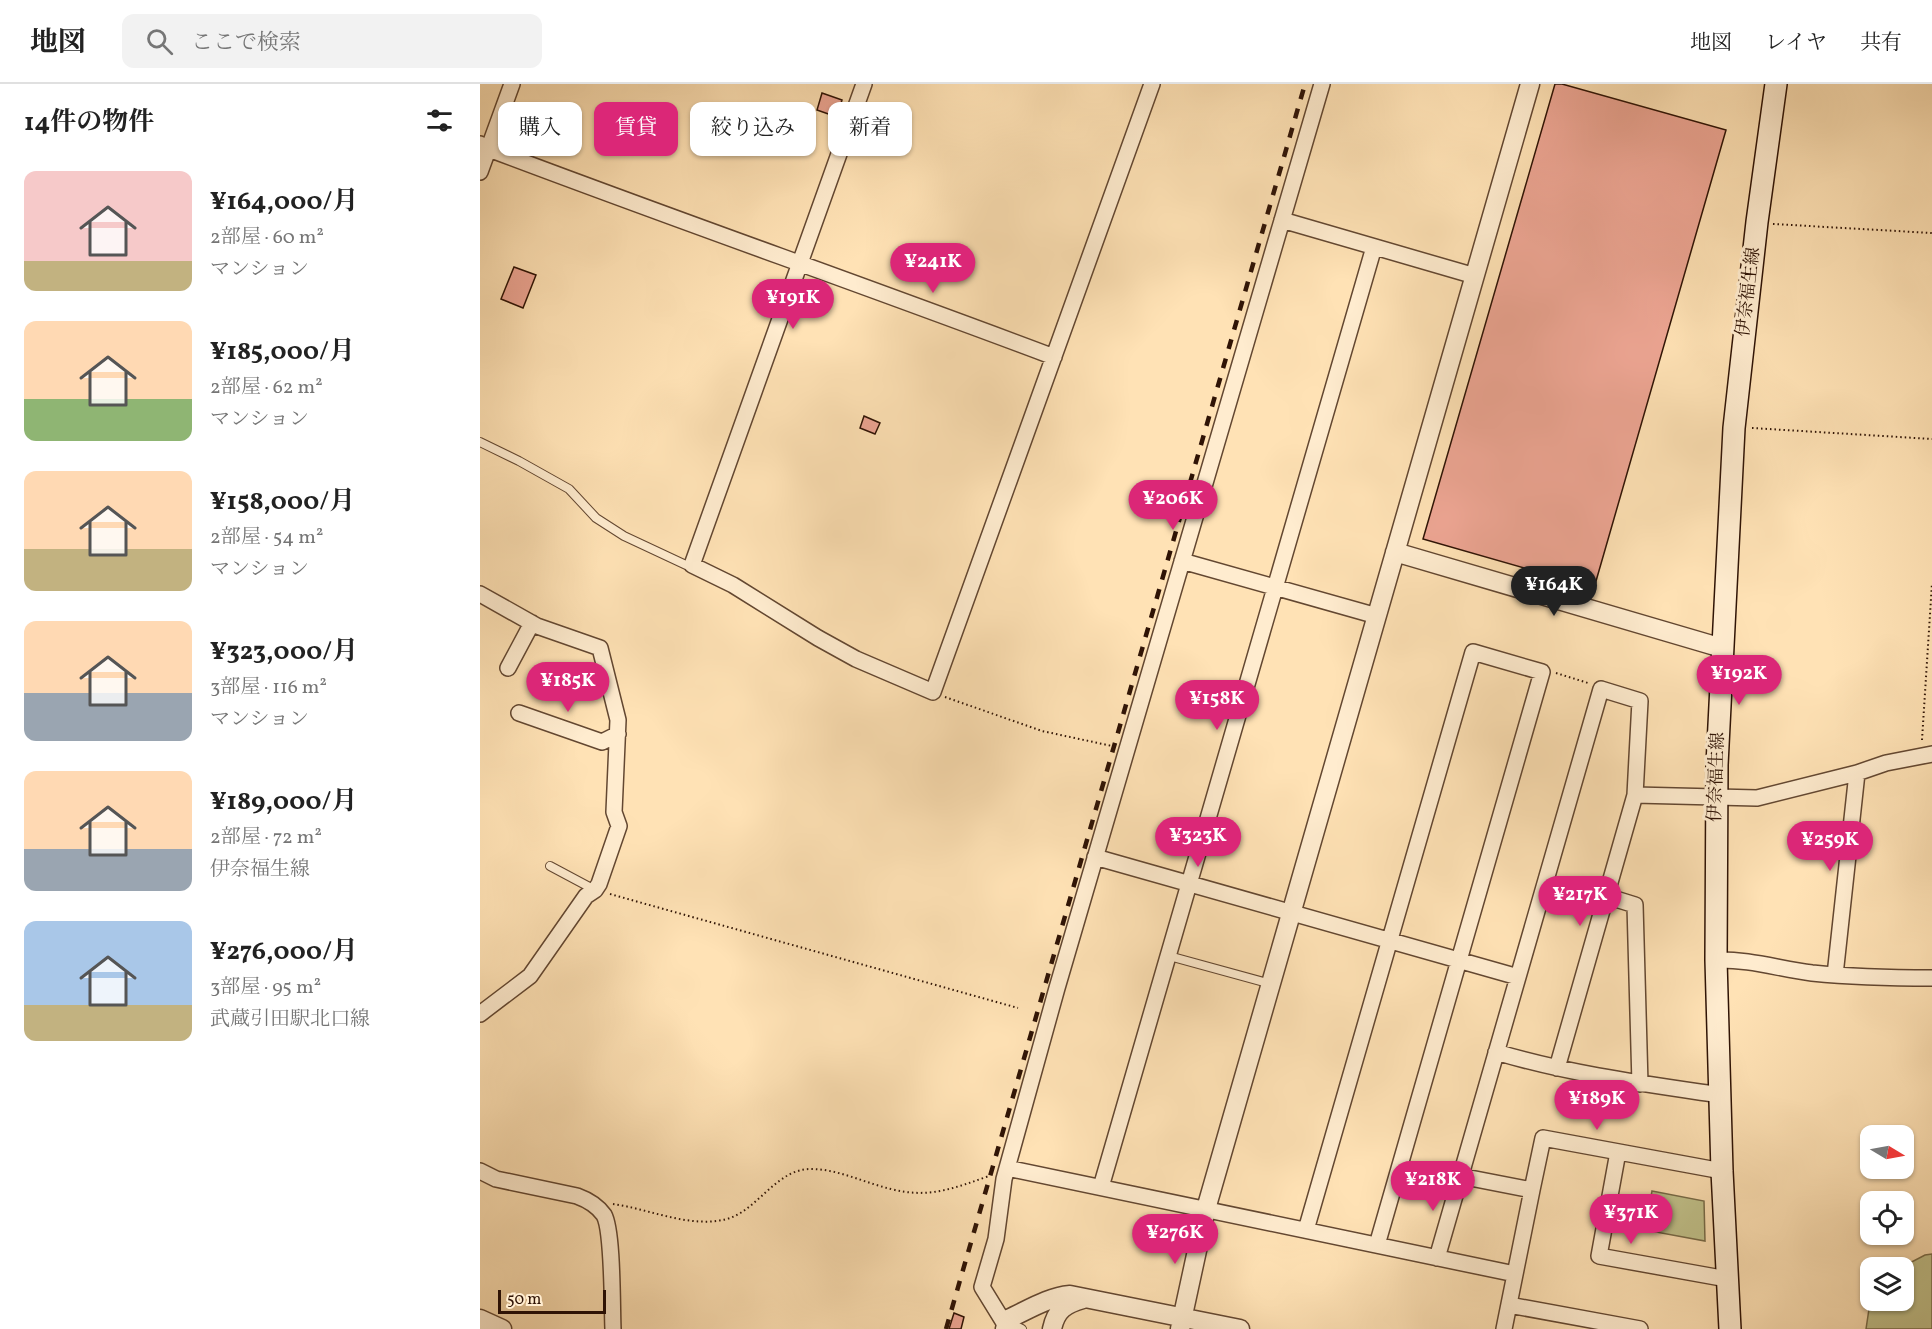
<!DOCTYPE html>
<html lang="ja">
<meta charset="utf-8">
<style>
:root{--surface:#fff;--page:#f2f2f2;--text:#222;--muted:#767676;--line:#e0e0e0;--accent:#db2777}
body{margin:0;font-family:Vollkorn,"Noto Serif JP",serif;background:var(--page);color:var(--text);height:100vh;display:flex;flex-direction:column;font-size:22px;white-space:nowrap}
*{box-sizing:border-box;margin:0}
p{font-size:20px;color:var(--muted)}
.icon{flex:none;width:33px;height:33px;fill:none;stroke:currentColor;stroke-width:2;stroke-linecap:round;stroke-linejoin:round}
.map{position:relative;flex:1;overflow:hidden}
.details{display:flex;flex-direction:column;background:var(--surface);width:480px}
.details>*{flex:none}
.guide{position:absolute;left:18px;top:18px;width:570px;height:54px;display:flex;gap:12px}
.needle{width:39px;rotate:100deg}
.controls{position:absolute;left:1380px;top:1041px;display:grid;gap:12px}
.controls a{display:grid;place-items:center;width:54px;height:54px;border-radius:12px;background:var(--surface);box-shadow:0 2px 4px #0004;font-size:30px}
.scale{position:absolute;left:18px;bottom:15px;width:108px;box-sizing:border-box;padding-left:6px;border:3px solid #2f1305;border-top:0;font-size:16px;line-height:21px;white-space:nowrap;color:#2f1305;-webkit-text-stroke:4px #ffeccf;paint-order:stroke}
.price{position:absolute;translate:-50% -51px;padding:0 14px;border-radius:21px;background:var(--accent);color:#fff;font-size:20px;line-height:39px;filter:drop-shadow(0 2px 3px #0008)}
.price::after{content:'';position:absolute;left:50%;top:36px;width:18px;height:14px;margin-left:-9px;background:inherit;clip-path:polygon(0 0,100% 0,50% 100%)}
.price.current{background:#222;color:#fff}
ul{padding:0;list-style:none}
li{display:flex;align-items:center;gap:18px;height:150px;padding:0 24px}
li span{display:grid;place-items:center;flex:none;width:168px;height:120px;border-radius:12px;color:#555}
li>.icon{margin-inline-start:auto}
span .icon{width:72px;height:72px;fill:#fffc;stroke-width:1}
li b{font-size:26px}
h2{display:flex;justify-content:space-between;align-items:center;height:72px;padding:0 24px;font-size:26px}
.chip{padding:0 21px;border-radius:12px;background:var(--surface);box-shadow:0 2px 4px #0004;font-size:21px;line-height:54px}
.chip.current{background:var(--accent);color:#fff}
header{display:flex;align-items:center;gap:36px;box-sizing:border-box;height:84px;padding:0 30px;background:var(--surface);border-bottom:2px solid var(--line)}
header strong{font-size:28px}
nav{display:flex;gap:33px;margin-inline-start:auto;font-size:21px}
.search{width:420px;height:54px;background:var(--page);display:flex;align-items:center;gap:15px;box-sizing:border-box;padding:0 21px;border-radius:12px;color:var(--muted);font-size:22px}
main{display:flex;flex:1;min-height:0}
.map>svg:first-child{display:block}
.green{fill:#c2c38c;stroke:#786b48;stroke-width:1.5}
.building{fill:#eda593;stroke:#2f1305;stroke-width:1.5}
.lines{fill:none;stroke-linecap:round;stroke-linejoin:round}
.service-casing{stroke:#634731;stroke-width:10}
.minor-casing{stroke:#634731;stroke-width:18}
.tertiary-casing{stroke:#634731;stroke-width:21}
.secondary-casing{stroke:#2f1305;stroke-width:24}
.path{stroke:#2f1305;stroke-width:2;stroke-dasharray:1.5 3;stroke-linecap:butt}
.service{stroke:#ffeccf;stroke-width:8}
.minor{stroke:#ffeccf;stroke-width:15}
.tertiary{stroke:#ffeccf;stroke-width:18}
.secondary{stroke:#ffeccf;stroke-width:21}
.rail{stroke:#2f1305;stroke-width:4.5;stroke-dasharray:10 10;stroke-linecap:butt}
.labels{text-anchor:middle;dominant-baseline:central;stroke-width:6;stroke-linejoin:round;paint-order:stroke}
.street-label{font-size:18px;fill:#2f1305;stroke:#ffeccf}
</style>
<header>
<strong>地図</strong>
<div class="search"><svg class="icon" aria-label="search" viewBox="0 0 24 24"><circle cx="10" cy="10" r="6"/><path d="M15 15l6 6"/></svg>ここで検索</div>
<nav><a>地図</a><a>レイヤ</a><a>共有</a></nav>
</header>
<main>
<section class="details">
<h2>14件の物件<svg class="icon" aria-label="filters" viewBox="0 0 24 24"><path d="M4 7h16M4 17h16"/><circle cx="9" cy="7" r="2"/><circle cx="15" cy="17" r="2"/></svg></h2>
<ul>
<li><span style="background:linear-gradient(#f6c9c9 75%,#c2b280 0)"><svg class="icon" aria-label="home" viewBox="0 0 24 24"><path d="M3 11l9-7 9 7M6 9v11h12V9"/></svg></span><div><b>¥164,000/月</b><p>2部屋 · 60 m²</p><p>マンション</p></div></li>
<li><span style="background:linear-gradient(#ffd9b3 65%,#8fb573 0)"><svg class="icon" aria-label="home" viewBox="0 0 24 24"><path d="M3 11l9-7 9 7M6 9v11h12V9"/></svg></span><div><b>¥185,000/月</b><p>2部屋 · 62 m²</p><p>マンション</p></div></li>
<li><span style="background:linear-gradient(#ffd9b3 65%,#c2b280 0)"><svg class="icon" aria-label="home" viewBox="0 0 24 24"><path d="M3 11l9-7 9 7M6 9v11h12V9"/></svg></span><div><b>¥158,000/月</b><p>2部屋 · 54 m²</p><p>マンション</p></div></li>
<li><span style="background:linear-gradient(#ffd9b3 60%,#9aa5b1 0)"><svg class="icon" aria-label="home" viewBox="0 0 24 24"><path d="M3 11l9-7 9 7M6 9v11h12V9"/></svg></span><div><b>¥323,000/月</b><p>3部屋 · 116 m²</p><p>マンション</p></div></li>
<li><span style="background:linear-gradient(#ffd9b3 65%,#9aa5b1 0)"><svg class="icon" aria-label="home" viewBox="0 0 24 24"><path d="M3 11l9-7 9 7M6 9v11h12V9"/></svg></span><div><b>¥189,000/月</b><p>2部屋 · 72 m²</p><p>伊奈福生線</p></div></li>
<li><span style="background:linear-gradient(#a9c7e8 70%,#c2b280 0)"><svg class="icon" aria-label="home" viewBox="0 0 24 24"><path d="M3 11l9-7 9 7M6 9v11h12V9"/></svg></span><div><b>¥276,000/月</b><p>3部屋 · 95 m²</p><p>武蔵引田駅北口線</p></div></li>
</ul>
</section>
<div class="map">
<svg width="1452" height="1245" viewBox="0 0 1452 1245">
<rect width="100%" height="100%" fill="#ffe2b5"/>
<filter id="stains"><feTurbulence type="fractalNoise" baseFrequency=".00333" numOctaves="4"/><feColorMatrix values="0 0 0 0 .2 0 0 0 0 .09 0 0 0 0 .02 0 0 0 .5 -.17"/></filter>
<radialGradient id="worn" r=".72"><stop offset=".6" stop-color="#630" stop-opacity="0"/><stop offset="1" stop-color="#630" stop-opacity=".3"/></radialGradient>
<path class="green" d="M1172,1107L1224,1117L1225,1157L1165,1146Z
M1452,1170V1245H1386L1389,1225L1395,1217L1424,1216L1422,1183L1445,1171Z"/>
<path class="building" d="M1075,0H1082L1246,46L1114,504L943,455Z
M342,9L362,16L357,33L337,26Z
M34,183L56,191L43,224L21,215Z
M384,332L400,339L395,350L380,344Z
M474,1229L484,1233L481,1245H469Z"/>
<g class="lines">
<g class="service-casing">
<path id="service" d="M0,358L39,377L89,405L116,434L144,452L206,481H212
M70,782L115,806
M689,872L791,900
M528,1242L534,1241L542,1245"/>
</g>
<g class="minor-casing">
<path id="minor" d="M384,0L212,481L253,501L338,554L376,575L453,608L672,0
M0,60L9,65C196,136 386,202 574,273
M0,88L32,0
M802,136L995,192
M702,477L897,532
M0,510L57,542L120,564L138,636L134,728L139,742L119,800L115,806L106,812L50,892L0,930
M28,584L52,539
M39,629L122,658L138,650
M1155,711L1277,714L1377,689L1406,679L1452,670
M615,773L1038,893
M1126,812L1155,821L1160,1000
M1236,876C1269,875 1300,885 1332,889C1372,893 1412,894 1452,894
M1355,891L1377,689
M1016,968C1089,990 1165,1000 1240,1011
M1138,1068L1119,1172L1247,1195
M527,1084L1035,1190
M0,1087L16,1095L97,1112C108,1116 117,1121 124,1131C133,1147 132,1223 133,1245
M980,1092L1052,1106L1024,1245
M621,1103L894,163
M1052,1106L1063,1054L1242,1087
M826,1146L993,568L1062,588L897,1161
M957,1174L1121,605L1160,617L1155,711L1077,984
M1029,1221L1160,1245
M526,1242L502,1203L516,1155L524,1095L577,904L842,0"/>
</g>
<g class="tertiary-casing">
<path id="tertiary" d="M915,468L1242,564
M0,1235L22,1245
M525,1245L528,1235C548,1226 568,1213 590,1211L760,1245
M572,1245C576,1226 585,1220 603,1215
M700,1245L726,1125L1050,0"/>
</g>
<g class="secondary-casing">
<path id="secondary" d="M1250,1245L1242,1087L1236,876L1237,681L1254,344L1277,138L1296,0"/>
</g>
<path class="path" d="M1293,140L1452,149
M1272,344L1452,355
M1076,589L1108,599
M465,613L562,647L632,662
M1442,656L1452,499
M130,810L538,924
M133,1120C170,1125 213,1146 250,1134C280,1123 297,1085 331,1085C358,1085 385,1099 411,1105C448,1115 475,1104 509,1092"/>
<use href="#service" class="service"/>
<use href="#minor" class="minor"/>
<use href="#tertiary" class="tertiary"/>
<use href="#secondary" class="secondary"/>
<path class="rail" d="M466,1245L825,0"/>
</g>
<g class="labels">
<g class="street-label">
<text transform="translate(1269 208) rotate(-83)">伊奈福生線</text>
<text transform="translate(1237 693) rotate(-88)">伊奈福生線</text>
</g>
</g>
<rect width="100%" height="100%" filter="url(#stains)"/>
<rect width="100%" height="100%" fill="url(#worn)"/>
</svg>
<div class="controls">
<a><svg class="needle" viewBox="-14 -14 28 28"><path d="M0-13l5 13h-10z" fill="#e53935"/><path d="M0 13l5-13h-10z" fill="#767676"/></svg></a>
<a><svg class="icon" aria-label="locate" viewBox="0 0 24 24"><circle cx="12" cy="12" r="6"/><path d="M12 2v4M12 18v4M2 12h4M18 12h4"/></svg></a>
<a><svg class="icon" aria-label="layers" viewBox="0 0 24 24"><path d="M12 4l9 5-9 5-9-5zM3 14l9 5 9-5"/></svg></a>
</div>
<div class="scale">50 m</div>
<b class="price" style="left:453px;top:210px">¥241K</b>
<b class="price" style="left:313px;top:246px">¥191K</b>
<b class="price" style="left:693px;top:447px">¥206K</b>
<b class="price current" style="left:1074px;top:533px">¥164K</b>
<b class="price" style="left:1259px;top:622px">¥192K</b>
<b class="price" style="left:88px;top:629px">¥185K</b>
<b class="price" style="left:737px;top:647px">¥158K</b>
<b class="price" style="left:718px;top:784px">¥323K</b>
<b class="price" style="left:1350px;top:788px">¥259K</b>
<b class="price" style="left:1100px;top:843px">¥217K</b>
<b class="price" style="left:1117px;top:1047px">¥189K</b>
<b class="price" style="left:953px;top:1128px">¥218K</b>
<b class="price" style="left:1151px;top:1161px">¥371K</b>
<b class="price" style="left:695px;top:1181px">¥276K</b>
<div class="guide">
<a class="chip">購入</a>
<a class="chip current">賃貸</a>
<a class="chip">絞り込み</a>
<a class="chip">新着</a>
</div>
</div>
</main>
